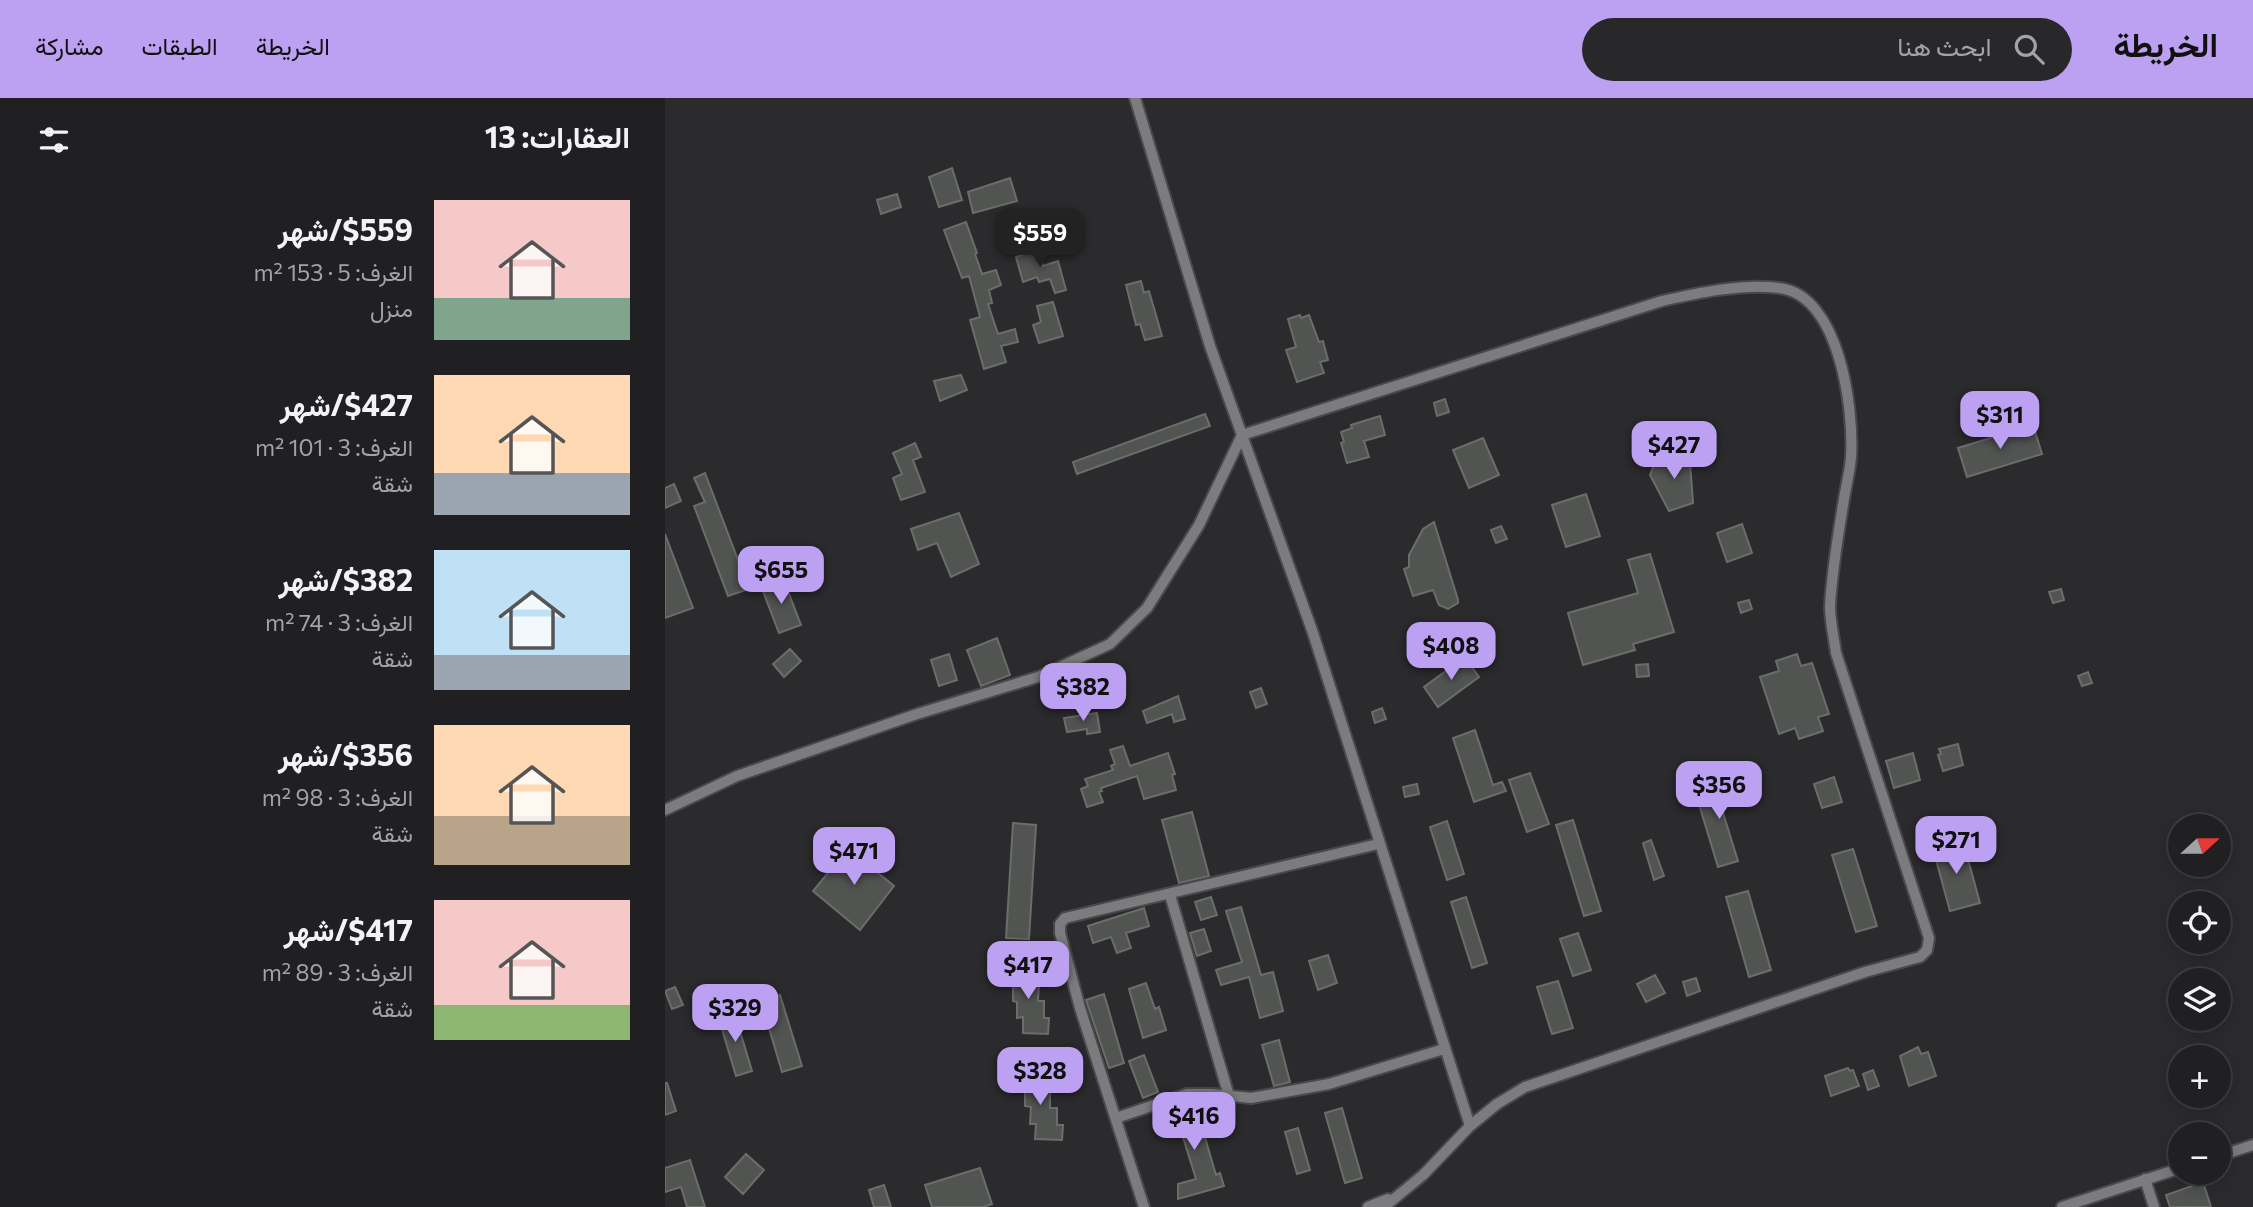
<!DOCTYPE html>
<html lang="ar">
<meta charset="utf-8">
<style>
:root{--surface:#202022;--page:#28282a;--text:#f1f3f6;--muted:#a2a3a5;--line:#3d3e40;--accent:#bca0f2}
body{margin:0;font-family:Commissioner,Vazirmatn,sans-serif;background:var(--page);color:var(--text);direction:rtl;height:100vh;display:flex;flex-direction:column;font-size:26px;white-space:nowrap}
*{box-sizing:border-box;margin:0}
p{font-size:23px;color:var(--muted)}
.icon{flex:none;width:38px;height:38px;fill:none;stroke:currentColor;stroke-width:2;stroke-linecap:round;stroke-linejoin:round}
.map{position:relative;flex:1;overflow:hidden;direction:ltr}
.panel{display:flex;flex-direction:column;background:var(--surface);width:665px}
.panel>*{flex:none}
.needle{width:46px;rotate:69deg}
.buttons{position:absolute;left:1503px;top:716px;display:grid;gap:14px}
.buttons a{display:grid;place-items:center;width:63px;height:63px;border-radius:50%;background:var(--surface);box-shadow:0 4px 18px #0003,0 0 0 2px var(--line);font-size:35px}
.price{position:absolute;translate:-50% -60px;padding:0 16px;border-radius:14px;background:var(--accent);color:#111;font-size:23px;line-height:46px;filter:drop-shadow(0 2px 4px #0008)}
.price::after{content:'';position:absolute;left:50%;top:42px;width:21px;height:16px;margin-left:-10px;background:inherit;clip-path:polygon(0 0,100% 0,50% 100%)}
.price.active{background:#222;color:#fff}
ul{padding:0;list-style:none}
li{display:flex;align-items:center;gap:21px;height:175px;padding:0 35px}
li span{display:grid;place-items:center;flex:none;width:196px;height:140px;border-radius:0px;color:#555}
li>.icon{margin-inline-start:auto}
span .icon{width:84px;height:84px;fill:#fffc;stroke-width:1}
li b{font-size:30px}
h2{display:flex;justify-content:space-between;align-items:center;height:84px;padding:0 35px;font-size:30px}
header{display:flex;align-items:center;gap:42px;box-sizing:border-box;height:98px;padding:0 35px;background:var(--accent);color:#111}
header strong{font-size:33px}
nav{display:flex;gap:38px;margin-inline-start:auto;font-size:24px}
.search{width:490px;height:63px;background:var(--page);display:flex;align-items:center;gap:18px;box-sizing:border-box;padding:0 24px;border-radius:38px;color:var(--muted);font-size:26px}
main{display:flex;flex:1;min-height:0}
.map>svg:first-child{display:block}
.building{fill:#525452;stroke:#6b6d6b;stroke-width:2}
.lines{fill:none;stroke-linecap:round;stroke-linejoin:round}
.minor-casing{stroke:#49494b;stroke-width:14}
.minor{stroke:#7c7c7f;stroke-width:10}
</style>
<header>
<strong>الخريطة</strong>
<div class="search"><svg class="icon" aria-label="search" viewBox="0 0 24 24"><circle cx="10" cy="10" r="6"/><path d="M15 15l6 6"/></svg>ابحث هنا</div>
<nav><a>الخريطة</a><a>الطبقات</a><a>مشاركة</a></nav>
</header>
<main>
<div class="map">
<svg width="1588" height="1109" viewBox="0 0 1588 1109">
<rect width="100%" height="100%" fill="#2b2b2d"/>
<path class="building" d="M287,70L297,102L274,109L264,79Z
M345,80L352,103L308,115L303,94Z
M232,96L236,109L216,116L212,102Z
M301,124L312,155L310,156L317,176L331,172L336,187L324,192L327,205L323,206L333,236L350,231L353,244L336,248L341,264L319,271L305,222L315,219L304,178L297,180L279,132Z
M372,147L378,168L393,163L401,192L390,195L385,181L374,184L372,179L358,184L351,159L364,154L363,150Z
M476,183L479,195L484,193L497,238L480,242L475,226L471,227L461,187Z
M388,204L398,238L374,245L368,227L376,224L372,208Z
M635,217L636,220L644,217L654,244L658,243L663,262L655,264L659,275L632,284L621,252L631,249L623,221Z
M296,277L302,292L275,303L269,283Z
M780,301L784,314L772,318L769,305Z
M540,316L545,328L412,376L408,364Z
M715,318L720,337L699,343L704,359L682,365L676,345L679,344L676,334L687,330L686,327Z
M1368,327L1377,356L1302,379L1293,350Z
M818,340L834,377L804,390L788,352Z
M250,345L256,359L248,362L260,394L236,402L228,380L237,376L228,355Z
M1014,355L1025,364L1028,405L1004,413L985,377L990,364Z
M40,375L84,491L63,498L29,408L40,404L29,380Z
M9,386L16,403L0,410V390Z
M921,396L935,438L901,449L887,407Z
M294,415L314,466L286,479L272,445L253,452L246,431Z
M769,424L793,502V505L783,511L774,507L768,492L748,498L739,471L744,469V457L758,431Z
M1077,426L1087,455L1062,464L1052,435Z
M836,428L842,441L831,445L826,432Z
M0,436L28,510L0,520Z
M985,456L1009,534L968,546L970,552L918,567L903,515L973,495L963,462Z
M118,480L136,527L114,535L96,488Z
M1396,491L1399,502L1388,505L1384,494Z
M1084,502L1087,511L1076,515L1073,505Z
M332,540L345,577L316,588L302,552Z
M125,551L136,563L119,579L108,566Z
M284,556L292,582L274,588L266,562Z
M1132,556L1136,568L1147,565L1164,616L1153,619L1158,633L1134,641L1130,630L1114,636L1095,579L1114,573L1111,563Z
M800,559L814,579L773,609L759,589Z
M983,566L984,578L972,579L971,567Z
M1423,574L1427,585L1417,588L1413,578Z
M596,590L602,606L591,610L585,594Z
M513,598L520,621L509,624L507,616L482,625L478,613Z
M717,610L721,621L710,625L707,614Z
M432,615L435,634L422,636V631L402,634L399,620Z
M810,632L828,687L837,684L841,693L809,704L788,640Z
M1293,646L1298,667L1278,673L1273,657L1276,656L1274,651Z
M458,648L465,668L503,655L510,676L507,677L511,692L479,701L472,678L436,690L437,693L434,694L438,704L422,709L416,691L423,688L420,681L448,672L446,668L450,666L445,652Z
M1248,655L1255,682L1229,690L1221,663Z
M865,675L884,726L862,734L844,682Z
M1169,679L1177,704L1157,710L1149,686Z
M752,686L754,696L740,699L738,689Z
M1082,686L1085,695L1055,705L1073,763L1053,769L1030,693L1050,687L1052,695Z
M527,714L544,778L514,785L497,722Z
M908,722L936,813L919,818L891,727Z
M782,723L799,776L782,782L765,729Z
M348,725L371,727L364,841L341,840Z
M986,742L999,778L989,782L978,745Z
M189,743L208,759L202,766L229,788L195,832L148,793Z
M1298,743L1315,805L1285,813L1268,751Z
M1188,751L1212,828L1191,834L1167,757Z
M1083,793L1106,872L1084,879L1061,799Z
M546,799L552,817L536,822L530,804Z
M801,799L822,865L807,870L786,804Z
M576,809L596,877L608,874L618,913L595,920L584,879L556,887L551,872L577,864L561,813Z
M479,810L484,828L461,835L466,850L452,855L446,839L428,845L423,828Z
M539,831L546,853L532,858L525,835Z
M913,835L926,872L908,878L895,841Z
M663,857L672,885L653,892L644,863Z
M343,869L367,870V886H374L373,903H379V920H384L383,936L358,935V919L352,920V904L348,903V885H343Z
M990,877L1000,895L981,904L972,886Z
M1031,880L1035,893L1022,898L1018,884Z
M893,883L908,930L887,936L872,889Z
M481,885L490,911L494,909L501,932L478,940L464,891Z
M10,889L18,907L7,911L0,893Z
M439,896L459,965L444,970L421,902Z
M115,897L137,968L117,974L96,903Z
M69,913L87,973L71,978L53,918Z
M614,942L625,984L609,988L597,947Z
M1253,949L1256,956L1263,954L1271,978L1244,988L1235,958Z
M479,957L493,994L478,1000L464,963Z
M1183,970L1185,973L1188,972L1194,988L1166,998L1160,978Z
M1208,972L1214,988L1203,992L1198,976Z
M354,975L380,976L379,993H385V1010H392V1027H398L397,1042L370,1041L371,1026H365L366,1009L360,1008V992H354Z
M0,985H2L11,1013L0,1017Z
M535,1010L541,1028L537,1029L551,1077L555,1075L559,1088L513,1101V1086L531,1081L516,1033L498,1038L494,1022Z
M677,1010L697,1080L680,1085L660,1015Z
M633,1030L645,1072L632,1076L620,1034Z
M81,1056L99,1072L78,1096L60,1079Z
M25,1062L40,1109H22L16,1089L0,1094V1070Z
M315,1070L327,1106L318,1109H267L260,1087Z
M1538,1084L1546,1109H1505L1501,1097Z
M219,1087L226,1109H209L204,1092Z"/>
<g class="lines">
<g class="minor-casing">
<path id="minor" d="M470,0L545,248L648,535L805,1028
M0,712L72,678L252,616L373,579L445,546L482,510L534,427L577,337L997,203C1032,195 1079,185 1114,190C1175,197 1189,312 1186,359C1185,373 1181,388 1179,401C1173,437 1167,472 1165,508C1165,523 1169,540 1171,555L1264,840L1262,852L1255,859L1200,874L860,989L832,1006L805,1028L758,1077L719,1109
M505,797L564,998
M451,1020L522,996H547L586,1000L664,986L779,951
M1554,1058L1588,1047
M1480,1081L1489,1109
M479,1109L415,910L395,835V826L400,820L713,746
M703,1109L723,1101
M1397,1109L1516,1070"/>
</g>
<use href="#minor" class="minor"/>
</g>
</svg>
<div class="buttons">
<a><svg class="needle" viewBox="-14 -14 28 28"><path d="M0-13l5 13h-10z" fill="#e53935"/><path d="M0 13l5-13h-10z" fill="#a2a3a5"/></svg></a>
<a><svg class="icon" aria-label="locate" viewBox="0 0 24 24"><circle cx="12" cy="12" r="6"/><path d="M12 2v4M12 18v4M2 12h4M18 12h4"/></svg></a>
<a><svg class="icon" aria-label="layers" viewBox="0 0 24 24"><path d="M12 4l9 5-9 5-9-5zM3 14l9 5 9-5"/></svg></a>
<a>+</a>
<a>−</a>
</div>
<b class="price active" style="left:375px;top:171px">$559</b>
<b class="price" style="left:1335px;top:353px">$311</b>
<b class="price" style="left:1009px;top:383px">$427</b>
<b class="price" style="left:116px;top:508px">$655</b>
<b class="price" style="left:786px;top:584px">$408</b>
<b class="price" style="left:418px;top:625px">$382</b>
<b class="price" style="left:1054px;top:723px">$356</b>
<b class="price" style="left:1291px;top:778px">$271</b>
<b class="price" style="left:189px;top:789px">$471</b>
<b class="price" style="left:363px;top:903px">$417</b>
<b class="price" style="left:70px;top:946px">$329</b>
<b class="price" style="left:375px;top:1009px">$328</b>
<b class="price" style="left:529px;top:1054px">$416</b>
</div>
<section class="panel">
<h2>العقارات: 13<svg class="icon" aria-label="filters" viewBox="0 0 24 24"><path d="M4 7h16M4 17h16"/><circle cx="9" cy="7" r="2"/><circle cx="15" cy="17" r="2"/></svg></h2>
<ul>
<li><span style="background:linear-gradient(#f6c9c9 70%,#7fa58c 0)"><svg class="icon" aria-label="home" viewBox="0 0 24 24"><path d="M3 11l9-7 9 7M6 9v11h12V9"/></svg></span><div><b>$559/شهر</b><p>الغرف: 5 · 153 m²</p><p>منزل</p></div></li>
<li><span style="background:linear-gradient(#ffd9b3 70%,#9aa5b1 0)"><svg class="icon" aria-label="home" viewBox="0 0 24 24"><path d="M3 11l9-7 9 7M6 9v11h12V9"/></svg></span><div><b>$427/شهر</b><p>الغرف: 3 · 101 m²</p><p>شقة</p></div></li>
<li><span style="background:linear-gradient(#bfe0f5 75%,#9aa5b1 0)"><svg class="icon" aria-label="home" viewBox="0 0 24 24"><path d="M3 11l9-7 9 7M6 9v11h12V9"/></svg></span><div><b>$382/شهر</b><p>الغرف: 3 · 74 m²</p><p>شقة</p></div></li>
<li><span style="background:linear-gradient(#ffd9b3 65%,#b9a48a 0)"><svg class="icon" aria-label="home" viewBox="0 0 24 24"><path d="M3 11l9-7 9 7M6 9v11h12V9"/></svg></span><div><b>$356/شهر</b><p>الغرف: 3 · 98 m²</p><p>شقة</p></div></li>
<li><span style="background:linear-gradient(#f6c9c9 75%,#8fb573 0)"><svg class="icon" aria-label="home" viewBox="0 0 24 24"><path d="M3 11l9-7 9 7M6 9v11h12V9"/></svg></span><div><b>$417/شهر</b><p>الغرف: 3 · 89 m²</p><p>شقة</p></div></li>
</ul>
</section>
</main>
